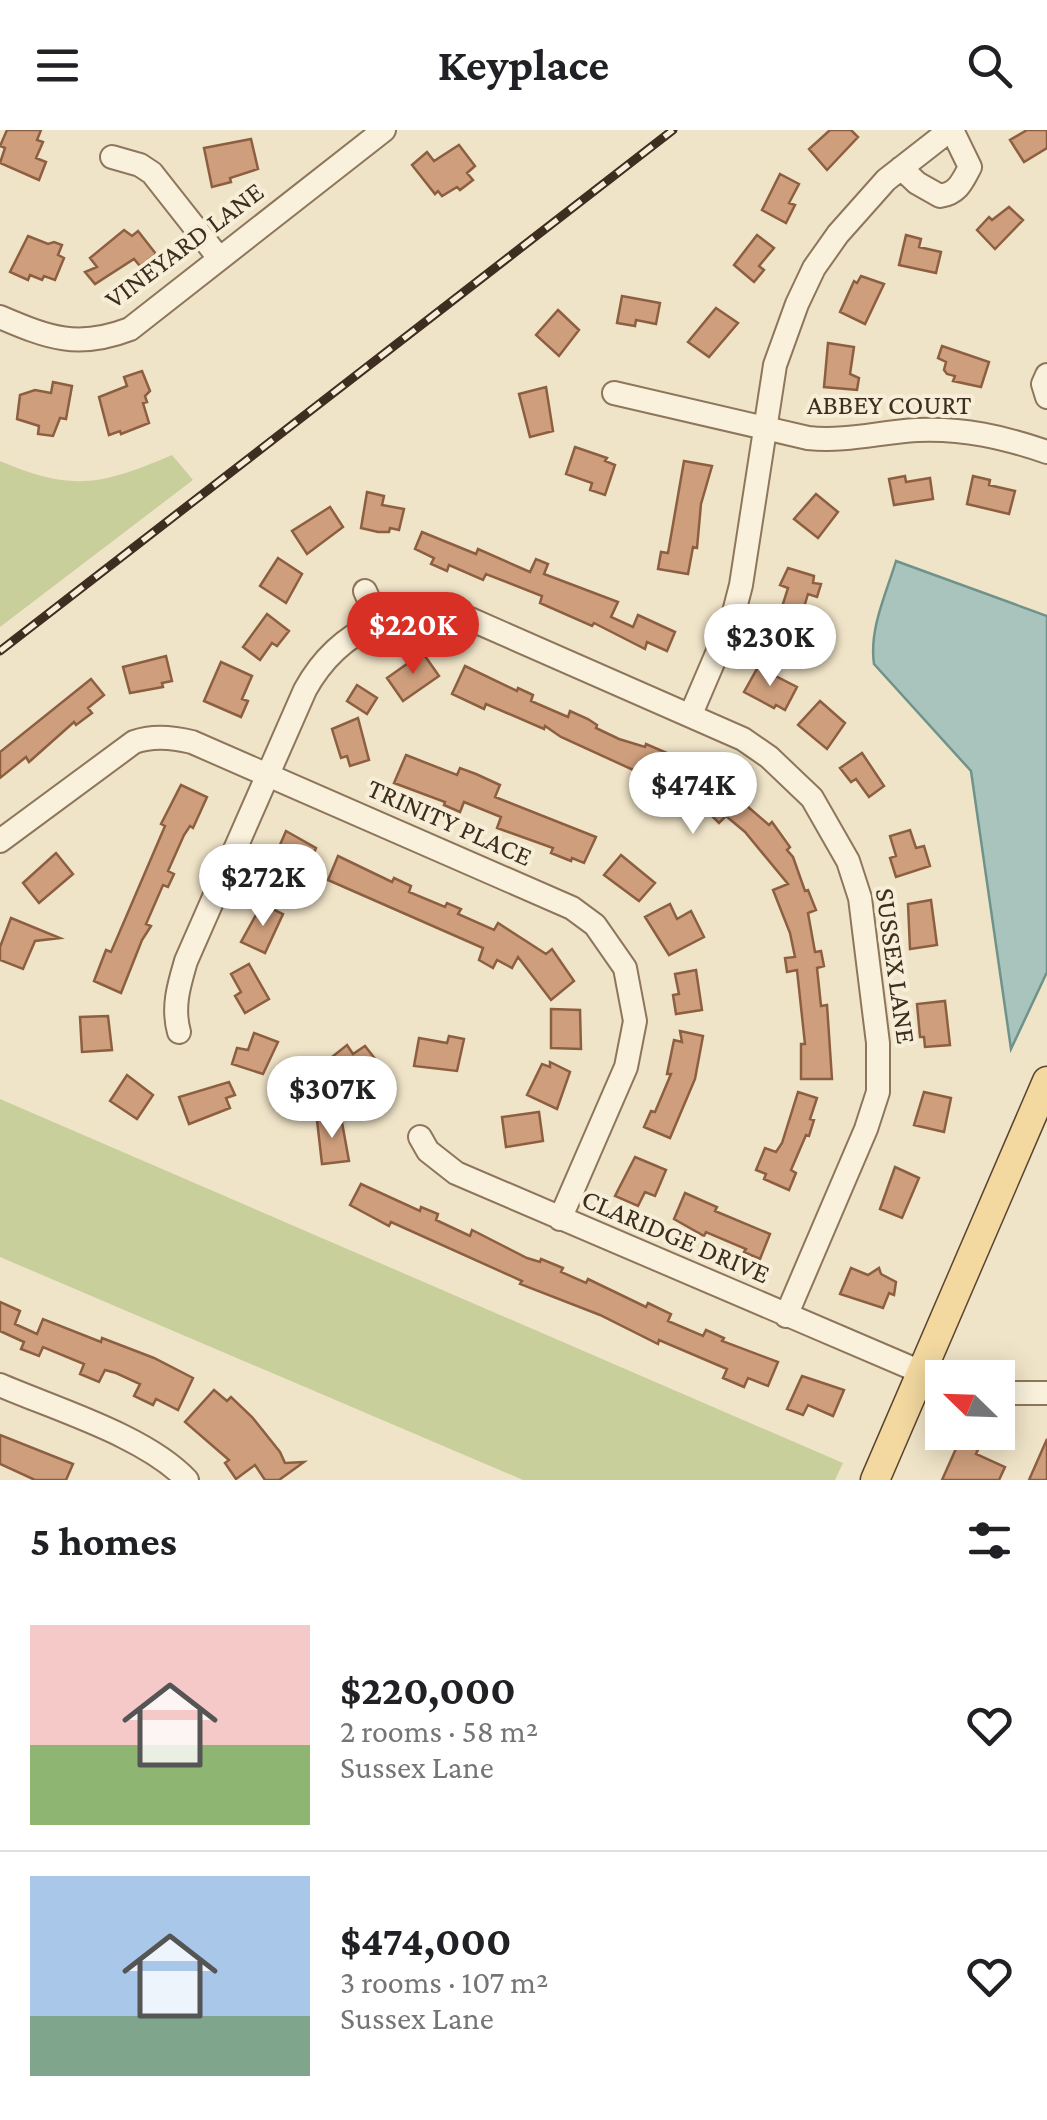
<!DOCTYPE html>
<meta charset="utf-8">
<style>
:root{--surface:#fff;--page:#f2f2f2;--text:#202124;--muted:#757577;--line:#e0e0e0;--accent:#d93025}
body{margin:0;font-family:"Crimson Pro",serif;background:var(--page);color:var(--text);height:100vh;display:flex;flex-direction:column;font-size:38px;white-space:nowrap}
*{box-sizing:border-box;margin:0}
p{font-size:32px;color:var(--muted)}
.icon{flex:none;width:55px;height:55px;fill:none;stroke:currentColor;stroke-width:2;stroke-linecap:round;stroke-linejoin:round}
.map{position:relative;height:1350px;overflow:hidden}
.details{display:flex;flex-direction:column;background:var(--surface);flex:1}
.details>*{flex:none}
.needle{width:65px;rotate:293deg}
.buttons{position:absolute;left:925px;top:1230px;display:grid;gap:20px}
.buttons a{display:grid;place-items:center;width:90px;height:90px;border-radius:0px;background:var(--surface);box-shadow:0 5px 25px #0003;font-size:50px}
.price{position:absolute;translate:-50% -85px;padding:0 22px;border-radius:35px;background:#fff;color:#222;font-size:32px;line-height:65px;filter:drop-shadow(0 2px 5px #0008)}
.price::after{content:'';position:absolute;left:50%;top:60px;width:30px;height:22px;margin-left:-15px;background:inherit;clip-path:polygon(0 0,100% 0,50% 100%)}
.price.selected{background:var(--accent);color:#fff}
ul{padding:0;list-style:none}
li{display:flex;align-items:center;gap:30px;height:250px;padding:0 30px}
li+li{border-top:2px solid var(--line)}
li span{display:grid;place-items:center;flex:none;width:280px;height:200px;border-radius:0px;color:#555}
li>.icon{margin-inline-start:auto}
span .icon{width:120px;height:120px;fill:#fffc;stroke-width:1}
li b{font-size:42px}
h2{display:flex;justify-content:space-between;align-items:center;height:120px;padding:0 30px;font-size:42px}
header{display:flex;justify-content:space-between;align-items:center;height:130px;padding:0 30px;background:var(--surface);font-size:45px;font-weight:700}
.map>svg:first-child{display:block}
.green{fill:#c9cf9b}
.water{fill:#a9c4bc;stroke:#6f938a;stroke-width:2.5}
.building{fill:#cf9f7d;stroke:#8d5f41;stroke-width:2.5}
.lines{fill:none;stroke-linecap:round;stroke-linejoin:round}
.minor-casing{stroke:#8d765c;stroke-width:26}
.major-casing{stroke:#5b4430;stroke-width:31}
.minor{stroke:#faf1dc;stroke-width:22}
.major{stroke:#f3d9a0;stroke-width:28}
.rail-casing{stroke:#3d2e20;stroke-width:9}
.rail{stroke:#f7eed8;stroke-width:5;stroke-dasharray:15;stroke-linecap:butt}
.labels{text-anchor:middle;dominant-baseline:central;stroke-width:8;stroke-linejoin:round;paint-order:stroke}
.street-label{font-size:28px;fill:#3d2e20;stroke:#f7eed8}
</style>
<header><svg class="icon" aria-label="menu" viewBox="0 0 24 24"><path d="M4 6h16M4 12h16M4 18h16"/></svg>Keyplace<svg class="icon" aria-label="search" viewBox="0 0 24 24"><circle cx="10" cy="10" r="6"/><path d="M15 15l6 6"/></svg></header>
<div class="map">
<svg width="1047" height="1350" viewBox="0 0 1047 1350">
<rect width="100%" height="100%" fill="#f0e4c8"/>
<path class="green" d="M172,325L193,350L0,497V331C72,362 102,355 172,325Z
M0,969L843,1333L835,1350H523L0,1127Z"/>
<path class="water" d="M896,431L1047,486V842L1011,919L971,641L874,534C869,499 886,464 896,431Z"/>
<path class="building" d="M7,0H41L37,10L43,12L36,28L46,32L39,50L0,33L5,18L0,16Z
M830,0H851L858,7L827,40L809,19Z
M1027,0H1047V18L1024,32L1010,10Z
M251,9L258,39L230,48L231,52L212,57L204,18Z
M459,15L475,36L467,43L473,50L460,60L457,57L442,66L438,61L435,64L412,35L427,22L434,31Z
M780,44L799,54L789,73L795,75L786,93L762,80Z
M1009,77L1023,90L995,119L977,100L989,87L992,90Z
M124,100L132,106L138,101L156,124L140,136L134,129L95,154L85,142L97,137L90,128Z
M757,105L774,118L759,136L764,140L754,152L734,135Z
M906,105L921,109L919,117L941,122L936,143L899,135Z
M28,106L48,114L54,112L62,115L58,125L64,128L55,150L44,146L42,150L30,145L28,150L10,142Z
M861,146L884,154L865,194L840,182L854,151L857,153Z
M622,166L660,173L656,194L636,190L635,196L617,193Z
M716,178L738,193L709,227L688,212Z
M558,180L579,200L559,226L536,205Z
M828,213L854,217L850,244L859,248L857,260L824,257Z
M942,216L989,232L981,257L953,251L955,246L947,244L944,240L946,232L938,228Z
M142,241L150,261L145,266L147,272L143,273L149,293L121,304L120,301L109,305L99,267L127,256L124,247Z
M53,252L72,256L66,289L60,288L53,306L38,304L39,296L17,289L20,265L35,260L51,263Z
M546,257L553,301L530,307L519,264Z
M575,317L607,328L605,331L615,335L605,365L590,360L592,353L566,344Z
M684,331L712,336L701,374L697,418L693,417L688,444L658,439L661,422L668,423Z
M905,346L906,352L930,348L933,369L894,375L889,349Z
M973,346L990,350L989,355L1015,361L1009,384L967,374Z
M367,362L384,366L382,375L404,379L399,400L390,398L389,402H378L361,398Z
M816,364L838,382L818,408L794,389Z
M330,377L343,397L307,424L292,401Z
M422,402L476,424L478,419L530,442L536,429L548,434L544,444L618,472L611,487L633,497L638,485L675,502L667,521L647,512L645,519L594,493L592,496L540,473L542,466L486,444L483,450L449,435L447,441L431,434L434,428L415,419Z
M278,428L302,444L286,473L260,456Z
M788,438L814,446L813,453L821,454L817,467L808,464L802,484L782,477L788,458L780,455Z
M267,484L289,501L277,516L272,513L260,530L243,517Z
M166,526L172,551L162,553L163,557L130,563L123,537Z
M425,526L439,546L403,571L387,548L414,529Z
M221,532L252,546L242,569L248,571L241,587L204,571Z
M465,536L517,561L518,558L533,565L531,571L568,587L570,581L588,589L597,595L596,598L619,609L645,617L646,614L690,633L688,638L726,656L729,653L744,665L740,670L769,695L772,692L790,717L787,720L793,727L805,761L808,760L816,780L808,783L815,822L821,821L824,836L817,838L821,876L827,875L832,949H801V914H805L797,840L787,842L785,828L795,827L790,803L773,760L788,754L745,702L726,686L719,693L709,683L716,673L664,654L561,607L545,596L544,599L486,574L484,579L452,564Z
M758,537L797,557L785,580L776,575L774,578L744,562Z
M91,549L104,565L88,578L92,583L76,595L74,592L29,632L26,627L0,648V622Z
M357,555L377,568L367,584L347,571Z
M820,571L845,593L827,619L798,595Z
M358,588L369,630L350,636L347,626L341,628L332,599Z
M862,623L884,656L869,667L856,649L851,652L840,638Z
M406,625L457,645L460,638L476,644L500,655L495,667L596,707L584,733L572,728L571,731L551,723L553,718L497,698L501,687L464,672L460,682L444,675L445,672L394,653Z
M181,655L207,667L193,698L190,696L184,705L168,741L174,744L168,757L163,755L146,794L151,796L142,810L121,863L94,851L106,820L111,822L165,696L161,694Z
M910,700L916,718L924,716L930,736L896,747L890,728L896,726L890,706Z
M286,701L316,718L304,746L273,731Z
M56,723L73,744L39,773L23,753Z
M621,725L655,753L639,771L604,745Z
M338,726L392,752L394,748L411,756L409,762L445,777L447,773L461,779L458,784L494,800L498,793L546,824L552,819L574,851L551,870L518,827L512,838L497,830L493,838L479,830L483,818L328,750Z
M931,770L937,815L910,819L908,774Z
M262,774L283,784L265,823L241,812Z
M670,774L677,789L691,781L704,807L669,825L645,787Z
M11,788L60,808L35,811L23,839L0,830V817Z
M249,834L269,869L245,883L235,866L241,862L231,844Z
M696,840L702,880L676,884L673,865L679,864L675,844Z
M945,871L950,915L925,917L924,907H920L917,874Z
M551,879L580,880L581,919L551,918Z
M108,886L112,920L82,922L80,887Z
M680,901L703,906L695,949L670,1008L644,997L651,981L655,982L671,944H667L674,910L682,912Z
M254,903L278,912L263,944L232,934L237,918L248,920Z
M449,906L464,909L457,941L414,936L419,908L447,913Z
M347,915L353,924L365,916L383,939L358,961L332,927Z
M550,932L570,942L557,979L527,965L542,934L550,937Z
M127,945L153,965L137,989L110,971Z
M229,952L235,965L226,968L230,978L189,994L179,967Z
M798,962L817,968L810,989L814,990L809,1006L806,1005L791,1040L796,1043L789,1060L764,1049L766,1044L756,1040L765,1018L776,1022L782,1013Z
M924,962L951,968L944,1002L914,995Z
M539,982L543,1011L506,1017L502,987Z
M341,987L349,1031L322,1034L317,990Z
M635,1027L666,1040L655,1066L645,1062L638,1076L615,1066Z
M895,1037L919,1048L902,1088L880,1079Z
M361,1054L420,1081L421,1077L438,1084L436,1090L470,1106L472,1100L527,1128L540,1132L541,1129L563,1138L561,1142L586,1153L588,1149L646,1177L648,1173L671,1184L668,1191L703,1206L706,1200L724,1208L722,1211L778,1232L768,1256L748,1248L744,1257L723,1248L727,1239L659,1210L658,1214L600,1185L520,1154L522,1151L391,1092L389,1096L350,1075Z
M685,1063L717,1077L715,1081L770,1104L760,1129L744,1122L746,1119L706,1102L704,1106L674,1089Z
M851,1138L868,1145L879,1138L881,1144L896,1152L894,1165L889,1163L883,1178L840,1164Z
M0,1172L20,1181L15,1194L37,1204L43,1189L101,1212L102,1208L154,1228L193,1248L178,1280L156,1269L153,1275L134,1266L140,1254L116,1243L105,1240L99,1252L80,1244L84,1234L43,1217L39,1226L21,1219L24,1212L0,1201Z
M802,1246L844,1260L833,1286L808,1275L803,1285L787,1279Z
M214,1260L227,1271L231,1267L252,1287L280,1322L285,1333L304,1332L279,1350H265L255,1335L236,1349L225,1333L229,1330L185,1292Z
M0,1305L73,1334L66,1350H35L0,1334Z
M1047,1309V1350H1029Z
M959,1312L978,1320L976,1324L1005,1337L999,1350H942Z"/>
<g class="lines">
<g class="minor-casing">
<path id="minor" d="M112,27L140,35L152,43L219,128
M901,38L917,53L940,66C958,63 962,52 970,37L952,0
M0,187C49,208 78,219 130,199L384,0
M1047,245L1043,254L1047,267
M614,263L808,308C846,312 880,302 917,300C964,298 1003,307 1047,322
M365,461L379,493
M691,584L733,486L741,455L775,235L797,174L814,138L838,104L886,50L950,0
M0,711L134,612C153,605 172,607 192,612L572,778L595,795L625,838L635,891L626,937L560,1089
M179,902C172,877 179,855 186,831L305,560C339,498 402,471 470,489L743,609L769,627L812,668L848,731L860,768L878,913V962L866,999L786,1186
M420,1007L428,1021L456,1043L942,1251
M0,1255C55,1279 146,1306 187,1350
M998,1263H1047"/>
</g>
<g class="major-casing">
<path id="major" d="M875,1350L1047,951"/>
</g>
<use href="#minor" class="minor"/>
<use href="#major" class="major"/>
<g class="rail-casing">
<path id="rail" d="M0,521L673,0"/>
</g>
<use href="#rail" class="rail"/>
</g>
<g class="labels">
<g class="street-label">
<text transform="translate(184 115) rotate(-37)">VINEYARD LANE</text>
<text x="889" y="274">ABBEY COURT</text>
<text transform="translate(450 692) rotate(24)">TRINITY PLACE</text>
<text transform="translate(896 836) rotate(82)">SUSSEX LANE</text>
<text transform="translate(676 1106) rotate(23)">CLARIDGE DRIVE</text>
</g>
</g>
</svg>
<div class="buttons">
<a><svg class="needle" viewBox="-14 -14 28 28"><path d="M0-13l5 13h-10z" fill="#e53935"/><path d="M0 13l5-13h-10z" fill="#757577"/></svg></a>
</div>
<b class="price selected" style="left:413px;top:547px">$220K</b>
<b class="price" style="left:770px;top:559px">$230K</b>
<b class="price" style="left:693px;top:707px">$474K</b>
<b class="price" style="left:263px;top:799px">$272K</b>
<b class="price" style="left:332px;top:1011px">$307K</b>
</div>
<section class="details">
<h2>5 homes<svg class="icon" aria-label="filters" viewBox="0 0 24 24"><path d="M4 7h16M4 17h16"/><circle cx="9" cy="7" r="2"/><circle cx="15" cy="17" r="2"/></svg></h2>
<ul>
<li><span style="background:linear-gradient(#f6c9c9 60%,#8fb573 0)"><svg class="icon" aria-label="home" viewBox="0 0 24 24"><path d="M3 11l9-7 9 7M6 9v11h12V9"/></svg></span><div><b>$220,000</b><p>2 rooms · 58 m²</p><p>Sussex Lane</p></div><svg class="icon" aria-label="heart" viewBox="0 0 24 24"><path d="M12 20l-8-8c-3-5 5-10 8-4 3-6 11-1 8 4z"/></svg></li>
<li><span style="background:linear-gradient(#a9c7e8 70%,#7fa58c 0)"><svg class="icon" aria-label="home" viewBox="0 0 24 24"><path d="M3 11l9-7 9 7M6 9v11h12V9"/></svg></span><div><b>$474,000</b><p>3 rooms · 107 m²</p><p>Sussex Lane</p></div><svg class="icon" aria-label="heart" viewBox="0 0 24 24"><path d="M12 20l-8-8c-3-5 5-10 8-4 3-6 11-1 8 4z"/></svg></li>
</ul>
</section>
